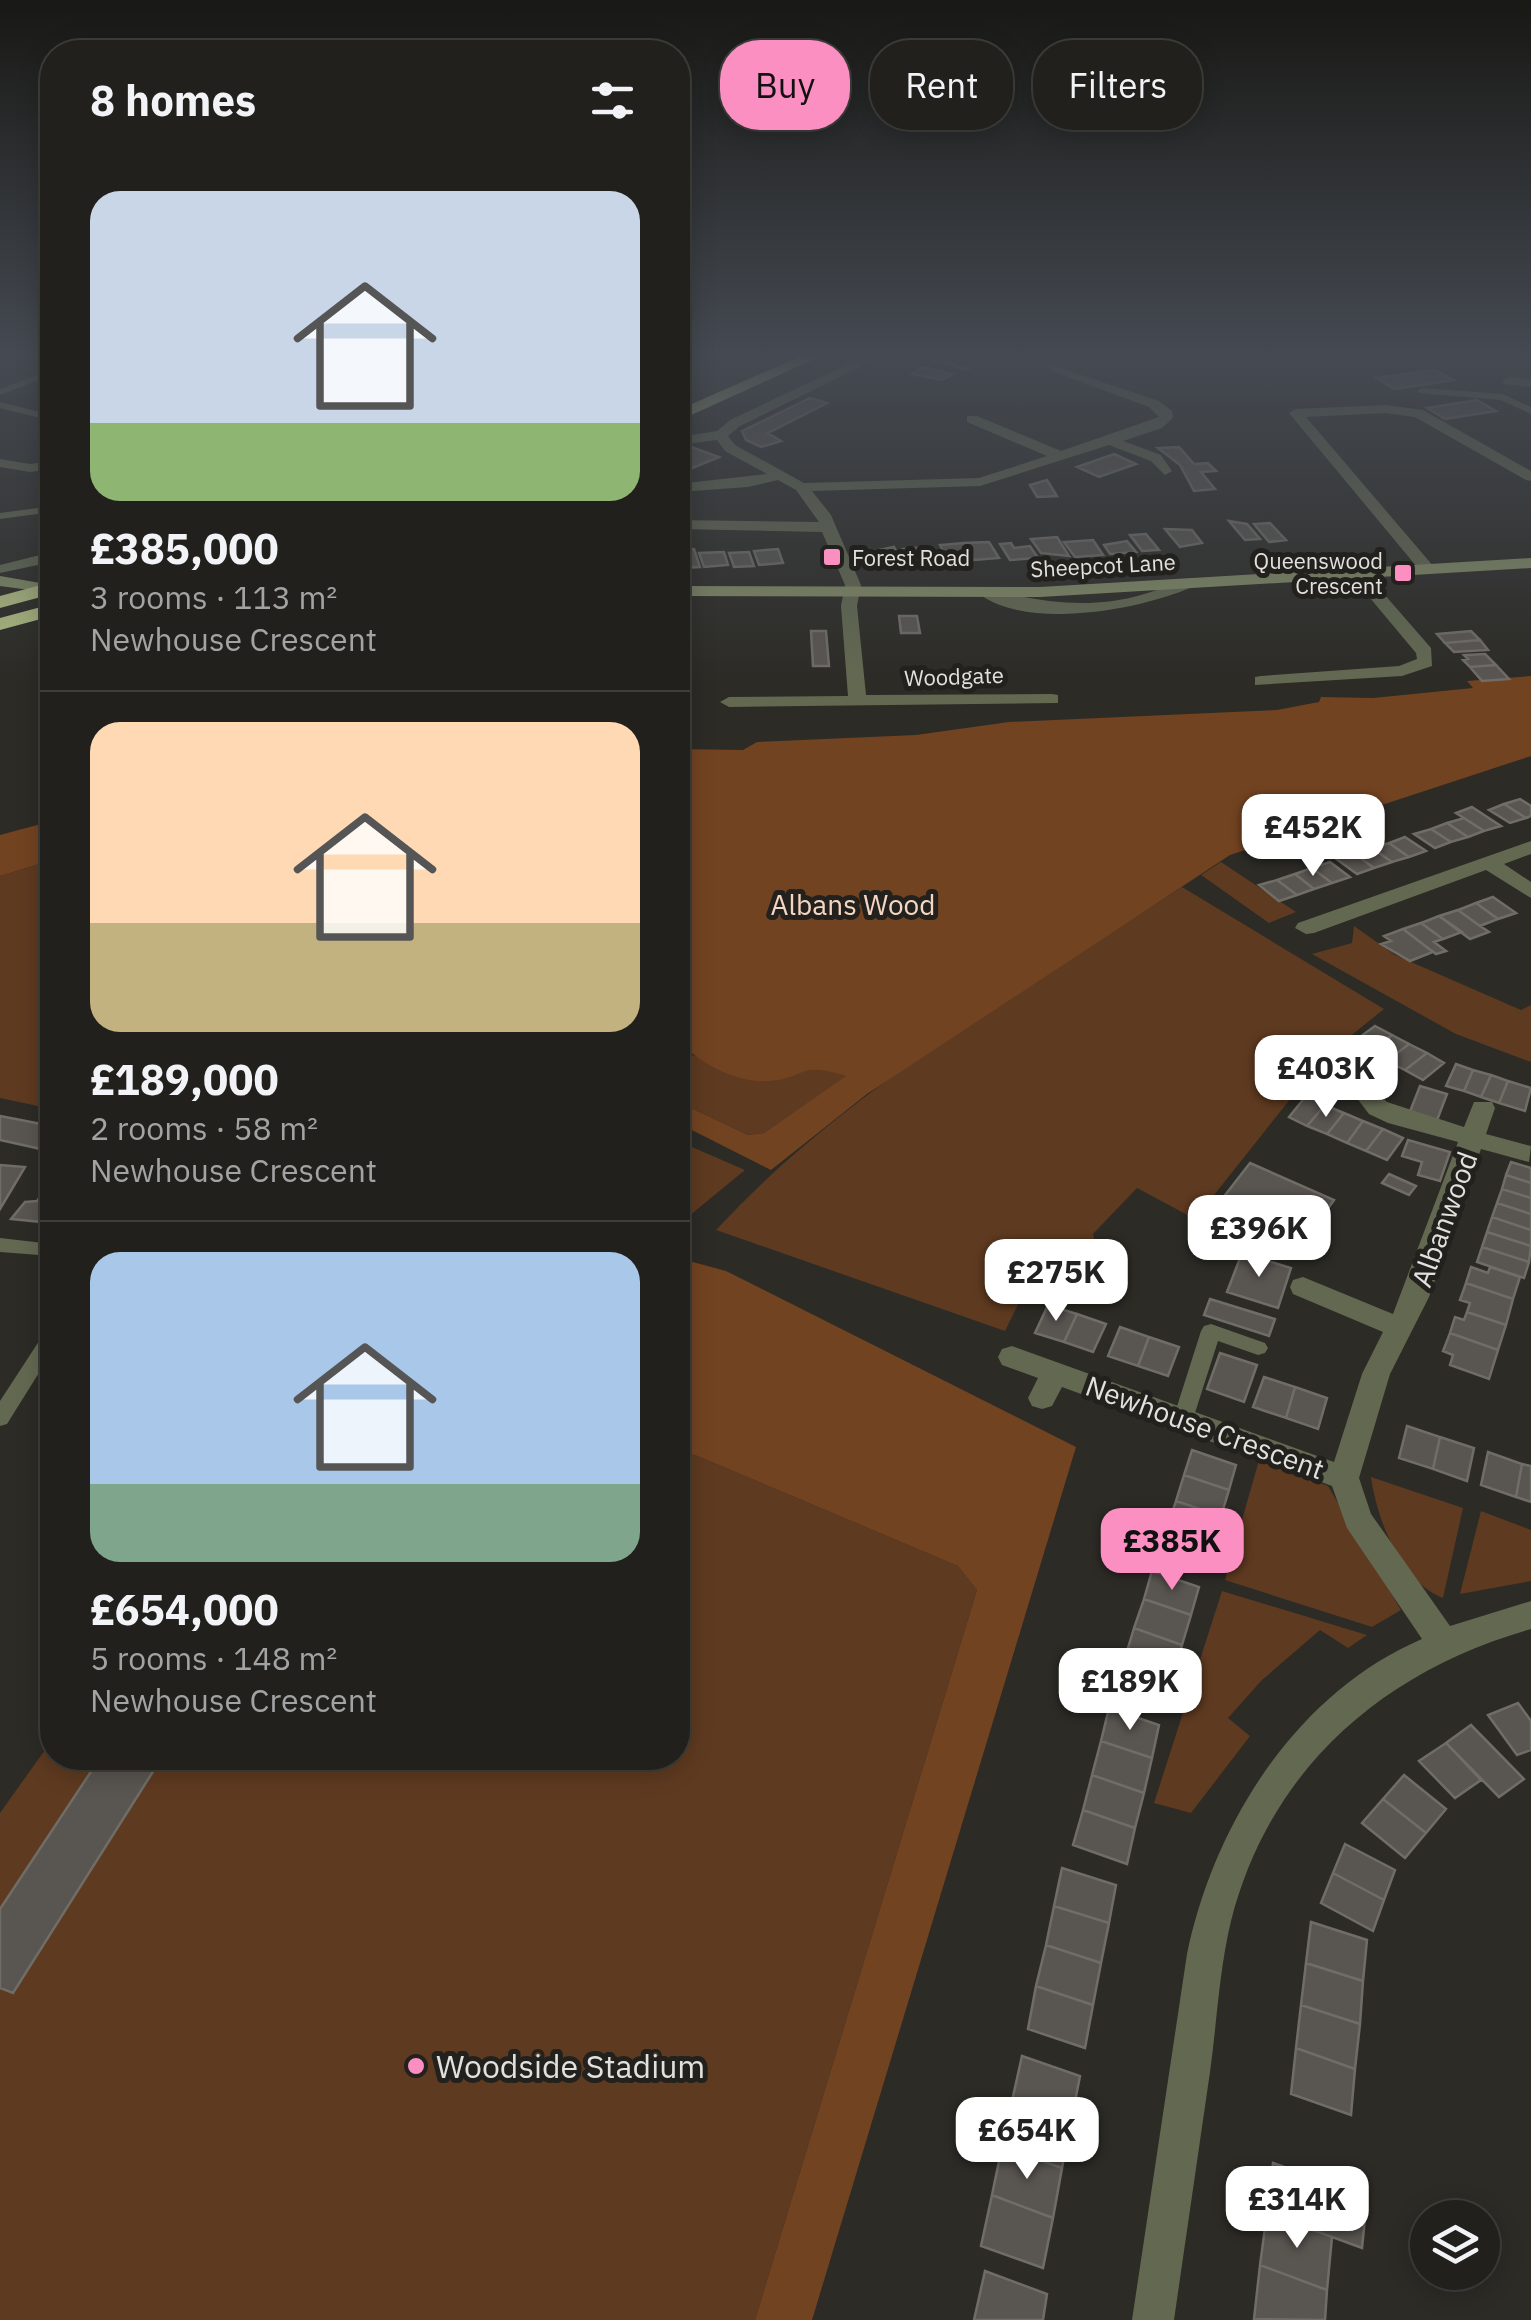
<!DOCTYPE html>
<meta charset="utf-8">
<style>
:root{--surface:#21201c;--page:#292825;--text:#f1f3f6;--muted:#a2a3a3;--line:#3e3e3b;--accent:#fc8fc1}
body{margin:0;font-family:"IBM Plex Sans",sans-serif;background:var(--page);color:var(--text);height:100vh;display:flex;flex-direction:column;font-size:38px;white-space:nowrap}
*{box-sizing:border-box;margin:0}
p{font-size:32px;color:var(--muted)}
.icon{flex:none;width:55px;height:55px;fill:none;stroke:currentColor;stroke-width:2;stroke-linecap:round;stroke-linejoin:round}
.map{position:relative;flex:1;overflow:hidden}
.side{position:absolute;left:40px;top:40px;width:650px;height:1730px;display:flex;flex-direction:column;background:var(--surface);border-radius:40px;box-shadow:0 5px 25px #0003,0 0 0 2px var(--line)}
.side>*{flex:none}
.hud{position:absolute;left:720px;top:40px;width:660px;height:90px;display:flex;gap:20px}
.tools{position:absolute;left:1410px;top:2200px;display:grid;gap:20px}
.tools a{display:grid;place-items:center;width:90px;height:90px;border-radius:50%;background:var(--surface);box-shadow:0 5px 25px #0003,0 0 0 2px var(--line);font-size:50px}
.price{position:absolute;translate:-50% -85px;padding:0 22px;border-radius:20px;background:#fff;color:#222;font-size:32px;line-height:65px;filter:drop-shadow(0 2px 5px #0008)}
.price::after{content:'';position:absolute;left:50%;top:60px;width:30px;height:22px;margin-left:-15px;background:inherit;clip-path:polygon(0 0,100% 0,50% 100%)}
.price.on{background:var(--accent);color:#111}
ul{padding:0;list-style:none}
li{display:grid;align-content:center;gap:20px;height:530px;padding:0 50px}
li+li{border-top:2px solid var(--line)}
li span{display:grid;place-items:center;height:310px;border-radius:30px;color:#555}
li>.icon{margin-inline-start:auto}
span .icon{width:180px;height:180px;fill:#fffc;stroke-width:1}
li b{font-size:42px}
h2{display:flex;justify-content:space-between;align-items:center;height:120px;padding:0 50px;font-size:42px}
.tag{padding:0 35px;border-radius:40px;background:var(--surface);box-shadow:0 5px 25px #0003,0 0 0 2px var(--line);font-size:35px;line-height:90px}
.tag.on{background:var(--accent);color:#111}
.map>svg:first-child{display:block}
.green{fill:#5e3a20}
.forest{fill:#724321}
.building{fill:#595551;stroke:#706d67;stroke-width:2.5}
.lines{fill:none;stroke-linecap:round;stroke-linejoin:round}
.lane{fill:#636951;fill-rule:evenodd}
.street{fill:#636951;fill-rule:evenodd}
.secondary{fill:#838b66;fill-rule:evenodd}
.highway{fill:#b1be83;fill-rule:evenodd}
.poi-dot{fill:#fc8fc1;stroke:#22211d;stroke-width:4}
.labels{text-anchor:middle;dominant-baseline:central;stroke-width:10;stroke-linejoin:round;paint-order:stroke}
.far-poi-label{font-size:22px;fill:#e1e1dd;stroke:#22211d;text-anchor:start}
.far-street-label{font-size:22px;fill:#e1e1dd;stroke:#22211d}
.park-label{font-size:28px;fill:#f5d6c2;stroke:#22211d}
.street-label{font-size:28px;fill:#e1e1dd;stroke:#22211d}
.near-poi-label{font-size:32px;fill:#e1e1dd;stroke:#22211d;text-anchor:start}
</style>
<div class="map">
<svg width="1531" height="2320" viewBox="0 0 1531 2320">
<rect width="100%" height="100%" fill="#2c2b26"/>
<path class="green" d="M52,860V1109L0,1098V876Z
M1221,862L1296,912L1269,923L1201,875Z
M1182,887L1384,1009L1322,1059L1195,1219L1137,1188L1093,1234L1097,1251L1062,1240L1048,1243L1005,1331L716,1230C847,1088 1021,992 1182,887Z
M1354,926L1395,955L1521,1010L1531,1005V1062L1456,1034L1312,954L1352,943Z
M678,1040L692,1055L771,1081L812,1066L847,1076L764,1133L748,1135L678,1102Z
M678,1141L745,1170L678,1225Z
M678,1453L695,1455L958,1566L977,1590L755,2320H0V1813L52,1740V1758H678Z
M1259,1460L1328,1486L1401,1610L1372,1627L1225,1580Z
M1371,1477L1463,1508L1443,1598C1400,1581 1377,1519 1371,1477Z
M1481,1511L1531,1530V1581L1460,1594Z
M1222,1591L1367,1635L1348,1648L1320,1630L1262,1680L1228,1718L1250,1736L1191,1813L1154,1803Z"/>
<path class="forest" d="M1531,676V756L1230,855L867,1094L771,1170L678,1123V1102L748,1135L764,1133L846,1076C796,1061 810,1077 770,1081C738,1084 698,1063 678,1040V749L743,750L757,742L916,735L1009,722L1277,710L1319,702L1321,697L1373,698L1473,688L1467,681Z
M52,821V860L0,876V835Z
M678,1258L726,1271L1076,1447L812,2320H755L977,1590L958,1566L695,1455L678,1453Z"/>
<path class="building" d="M922,367L952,374L942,380L912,374Z
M1435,370L1454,380L1395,389L1376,378Z
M810,398L827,403L768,433L781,441L761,447L746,440L742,431Z
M1477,400L1496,411L1445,419L1427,408Z
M680,443L719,457L678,474Z
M1179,447L1194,464L1208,463L1216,471L1201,472L1215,489L1194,491L1180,465L1158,448Z
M1114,454L1136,464L1099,477L1077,467Z
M1047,480L1057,496L1037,497L1030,485Z
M1229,521L1247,524L1260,539L1245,540Z
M1270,523L1286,540L1269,542L1254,524Z
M1165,529L1192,530L1202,543L1180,547Z
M1146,534L1159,550L1142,551L1130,535Z
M1057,537L1069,556L1041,553L1031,539Z
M1093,540L1103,555L1075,557L1064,542Z
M1127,541L1136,552L1110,554L1104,545Z
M989,542L999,558L974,560L964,543Z
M964,543L974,560L949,562L940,545Z
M1011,543L1014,548L1030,546L1038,558L1010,560L1000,544Z
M894,547L903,564L882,565L875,551Z
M925,547L934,563L912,565L903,549Z
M694,549L700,567L680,568L678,550Z
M778,549L783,563L759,565L754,551Z
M724,552L728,565L704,567L699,553Z
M749,552L754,566L734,567L729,553Z
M899,616H917L920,633H901Z
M811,631H826L829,666H813Z
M1471,631L1480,640L1445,643L1437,634Z
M1480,640L1488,650L1454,652L1445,643Z
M1485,654L1496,665L1470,667L1463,660L1468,659L1464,655Z
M1496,665L1509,679L1482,681L1470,667Z
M1520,799L1531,806V816L1526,818L1504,804Z
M1504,804L1526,818L1510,823L1489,810Z
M1472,807L1501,826L1484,831L1456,813Z
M1464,818L1484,831L1468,837L1447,823Z
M1447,823L1468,837L1451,842L1431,829Z
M1431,829L1451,842L1435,848L1414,834Z
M1405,837L1426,851L1409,857L1389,843Z
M1389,843L1409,857L1392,862L1372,848Z
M1341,844L1355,854L1374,868L1357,874L1324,850Z
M1372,848L1392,862L1374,868L1355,854Z
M1330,862L1350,877L1332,883L1312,868Z
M1312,868L1332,883L1314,889L1295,874Z
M1295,874L1314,889L1297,895L1277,880Z
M1277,880L1297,895L1279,901L1259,885Z
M1493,897L1516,913L1498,919L1476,903Z
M1476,903L1498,919L1480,926L1458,910Z
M1458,910L1480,926L1489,932L1470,939L1439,916Z
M1439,916L1462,932L1443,939L1421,923Z
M1421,923L1443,939L1434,942L1446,951L1436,954L1403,929Z
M1403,929L1433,952L1410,961L1381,944L1391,941L1384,936Z
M1375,1026L1392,1035L1370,1051L1353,1042Z
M1392,1035L1409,1044L1387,1061L1370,1051Z
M1409,1044L1427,1053L1405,1070L1387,1061Z
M1427,1053L1444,1063L1423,1080L1405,1070Z
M1456,1064L1473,1070L1464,1091L1446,1086Z
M1473,1070L1491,1075L1481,1097L1464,1091Z
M1491,1075L1508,1081L1499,1103L1481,1097Z
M1508,1081L1531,1088L1525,1111L1499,1103Z
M1420,1086L1447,1094L1436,1123L1409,1114Z
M1306,1096L1325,1105L1307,1126L1289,1117Z
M1325,1105L1344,1113L1327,1134L1307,1126Z
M1344,1113L1363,1121L1347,1143L1327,1134Z
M0,1116L52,1126V1135L41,1149L0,1140Z
M1363,1121L1383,1129L1366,1151L1347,1143Z
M1383,1129L1403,1138L1387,1160L1366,1151Z
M1408,1140L1450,1152L1440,1181L1418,1175L1422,1162L1402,1156Z
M1511,1162L1531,1168V1183L1506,1175Z
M1250,1163L1334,1200L1303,1244L1245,1217L1233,1233L1205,1221Z
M0,1165L25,1167L0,1209Z
M1389,1174L1416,1186L1409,1195L1382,1183Z
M1506,1175L1531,1183V1198L1502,1189Z
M52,1181V1223L11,1219L25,1202L37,1201Z
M1502,1189L1531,1198V1214L1497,1203Z
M1497,1203L1531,1214V1230L1492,1217Z
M1492,1217L1531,1230V1246L1487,1232Z
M1487,1232L1531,1246L1529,1262L1482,1247Z
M1482,1247L1529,1262L1524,1278L1477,1262Z
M1242,1253L1291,1268L1278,1308L1227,1292Z
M1471,1267L1488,1273L1490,1267L1520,1277L1513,1299L1466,1283Z
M1466,1283L1513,1299L1506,1325L1467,1312L1470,1303L1460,1300Z
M1210,1299L1275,1319L1269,1336L1204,1315Z
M1048,1305L1077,1314L1064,1342L1035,1333Z
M1467,1312L1506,1325L1498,1350L1450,1333L1455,1317L1464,1320Z
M1077,1314L1106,1324L1093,1352L1064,1342Z
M1120,1327L1149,1337L1138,1366L1108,1356Z
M1450,1333L1498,1350L1489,1379L1450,1365L1453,1355L1443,1351Z
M1149,1337L1179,1347L1168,1376L1138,1366Z
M1220,1353L1257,1365L1244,1402L1207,1389Z
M1264,1377L1295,1387L1286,1418L1253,1407Z
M1295,1387L1327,1398L1318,1429L1286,1418Z
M1407,1426L1440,1437L1433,1469L1399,1458Z
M1440,1437L1474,1448L1467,1481L1433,1469Z
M1192,1450L1236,1465L1229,1490L1184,1475Z
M1488,1452L1522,1464L1516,1497L1481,1485Z
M1522,1464L1531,1466V1502L1516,1497Z
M1184,1475L1229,1490L1221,1516L1176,1501Z
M1176,1501L1221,1516L1214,1543L1167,1527Z
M1167,1527L1214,1543L1206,1570L1159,1554Z
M1152,1571L1199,1587L1191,1615L1144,1599Z
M1144,1599L1191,1615L1182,1645L1134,1628Z
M1134,1628L1182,1645L1173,1675L1125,1658Z
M1125,1658L1173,1675L1164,1706L1115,1689Z
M1518,1703L1531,1721V1750L1517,1755L1488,1715Z
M1109,1708L1159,1725L1152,1758L1101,1741Z
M1471,1725L1524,1779L1499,1797L1446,1743Z
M1101,1741L1152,1758L1144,1793L1092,1775Z
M1446,1743L1481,1780L1455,1798L1419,1761Z
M100,1758H117L154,1770L13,1993L0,1988V1909Z
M1092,1775L1144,1793L1135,1828L1083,1810Z
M1404,1775L1446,1809L1426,1833L1383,1799Z
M1383,1799L1426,1833L1405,1858L1362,1823Z
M1083,1810L1135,1828L1127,1864L1073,1845Z
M1345,1844L1395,1870L1384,1900L1333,1873Z
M1062,1868L1116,1885L1109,1923L1054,1906Z
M1333,1873L1384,1900L1373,1931L1321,1903Z
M1054,1906L1109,1923L1101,1963L1046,1945Z
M1311,1922L1367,1940L1363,1981L1306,1963Z
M1046,1945L1101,1963L1093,2005L1036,1986Z
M1306,1963L1363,1981L1360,2024L1301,2005Z
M1036,1986L1093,2005L1085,2048L1028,2029Z
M1301,2005L1360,2024L1355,2069L1296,2048Z
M1296,2048L1355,2069L1351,2115L1291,2094Z
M1022,2056L1080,2076L1071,2122L1012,2101Z
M1012,2101L1071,2122L1062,2168L1002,2147Z
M1002,2147L1062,2168L1053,2218L992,2195Z
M1273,2163L1337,2185L1335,2207L1365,2218L1362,2248L1267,2213Z
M992,2195L1053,2218L1043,2268L981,2246Z
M1267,2213L1332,2237L1327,2290L1260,2265Z
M1260,2265L1327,2290L1325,2320L1254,2319Z
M985,2271L1047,2294L1043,2320H974Z"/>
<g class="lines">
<path class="lane" d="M917,357H933L972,368L967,371Z
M52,369V375L0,395V389Z
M1422,388L1503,394L1531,407V414L1501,400L1419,393L1417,391Z
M0,402L52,415V421L0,408Z
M52,506V512L0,519V513Z
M0,1238L52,1244V1256L0,1252Z
M1211,1324L1265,1343L1268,1348L1265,1353L1258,1355L1218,1341L1193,1419L1190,1425L1183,1427L1176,1425L1173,1419L1201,1331L1204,1326Z
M52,1330V1352L7,1424L0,1426V1401L45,1332Z"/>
<path class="street" d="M30,357L52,358V366L32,360Z
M678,357H692L678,366Z
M863,357H880L740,426L728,436L735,445L804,483L979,478L1047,456L967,422V416H977L1061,451L1159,417L1149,407L1049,370V364L1159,401L1172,411L1173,418L1162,428L1123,441L1161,455L1172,471L1165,475L1151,461L1109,445L980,486L812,491L831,515L861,585L857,606L866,695L1052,694L1058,695V703L729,707L720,702L729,697L848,696L841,606L845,585L822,532L678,529V520L819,522L796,490L778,480L748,487L678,492V484L767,474L725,451L717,440L678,445V437L717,431L730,420Z
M1509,377L1531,379V387L1504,384L1502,381Z
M1386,405L1423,410L1531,471V481L1526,480L1415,417L1386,413L1306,417L1434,567V573H1422L1289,413L1296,409Z
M0,459L30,464L52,461V469L30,472L0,467Z
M52,552V562L0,573V565Z
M1358,569L1364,571L1431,648L1432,666L1402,676L1255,685V677L1261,676L1399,666L1417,659L1416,653L1350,574Z
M1186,579L1192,581V587C1140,610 1026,631 978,593L986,588C1038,602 1088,610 1141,595C1157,591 1171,584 1186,579Z
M1531,841V854L1504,864L1531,882V898L1486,870L1314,933L1306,934L1295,928L1298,923Z
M1369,1078L1377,1081L1380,1095L1387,1102L1464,1127L1474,1102H1492L1495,1108L1486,1134L1531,1146L1529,1162L1481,1149L1429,1297L1390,1374L1359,1478L1371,1514L1450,1626L1531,1601V1629C1383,1671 1270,1768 1231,1921C1219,1971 1217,2022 1210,2072C1198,2155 1186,2237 1174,2320H1132L1187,1954C1214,1824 1296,1693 1422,1639L1347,1528L1332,1486L1062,1387L1052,1406L1042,1409L1032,1406L1028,1398L1038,1378L1002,1365L998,1357L1002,1349L1012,1346L1334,1462L1362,1374L1383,1332L1293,1294L1290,1287L1293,1280L1303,1277L1393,1314L1458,1142L1388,1123L1369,1114L1356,1097L1361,1081Z"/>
<path class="secondary" d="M1531,558V568L1040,597L678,596V586L1040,587Z
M0,576L52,585V593L0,586Z"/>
<path class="highway" d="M799,357H819L678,421V410Z
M52,582V594L0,608V596Z
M52,604V616L0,630V618Z"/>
</g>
<linearGradient id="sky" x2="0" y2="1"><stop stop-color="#181815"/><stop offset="0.52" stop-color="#454a52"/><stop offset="1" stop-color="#454a52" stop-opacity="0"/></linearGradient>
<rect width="1531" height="682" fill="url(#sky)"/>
<g class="poi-dot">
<rect x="822" y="547" width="20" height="20" rx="5"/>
<rect x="1393" y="563" width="20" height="20" rx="5"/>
<circle cx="416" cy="2066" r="10"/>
</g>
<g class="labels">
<g class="far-poi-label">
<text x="852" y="557">Forest Road</text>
<text x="1383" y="560" text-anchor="end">Queenswood<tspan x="1383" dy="25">Crescent</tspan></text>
</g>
<g class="far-street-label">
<text transform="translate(1103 565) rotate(-3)">Sheepcot Lane</text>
<text transform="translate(954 676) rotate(-2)">Woodgate</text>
</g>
<g class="park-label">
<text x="853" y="904">Albans Wood</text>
</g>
<g class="street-label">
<text transform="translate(1444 1219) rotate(-70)">Albanwood</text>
<text transform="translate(1205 1427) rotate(20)">Newhouse Crescent</text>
</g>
<g class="near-poi-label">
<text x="436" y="2066">Woodside Stadium</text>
</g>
</g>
</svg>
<div class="tools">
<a><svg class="icon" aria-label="layers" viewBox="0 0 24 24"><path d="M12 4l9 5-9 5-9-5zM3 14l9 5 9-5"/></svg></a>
</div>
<b class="price" style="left:1313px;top:879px">£452K</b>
<b class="price" style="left:1326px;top:1120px">£403K</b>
<b class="price" style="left:1259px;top:1280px">£396K</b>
<b class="price" style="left:1056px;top:1324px">£275K</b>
<b class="price on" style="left:1172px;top:1593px">£385K</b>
<b class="price" style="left:1130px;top:1733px">£189K</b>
<b class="price" style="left:1027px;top:2182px">£654K</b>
<b class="price" style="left:1297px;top:2251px">£314K</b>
<div class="hud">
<a class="tag on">Buy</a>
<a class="tag">Rent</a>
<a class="tag">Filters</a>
</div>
<section class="side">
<h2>8 homes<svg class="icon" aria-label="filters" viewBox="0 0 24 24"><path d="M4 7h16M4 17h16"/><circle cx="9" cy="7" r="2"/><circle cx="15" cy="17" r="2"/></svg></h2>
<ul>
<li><span style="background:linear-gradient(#c9d6e8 75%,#8fb573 0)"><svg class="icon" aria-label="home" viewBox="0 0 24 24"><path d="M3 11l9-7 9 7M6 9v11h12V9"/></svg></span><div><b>£385,000</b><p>3 rooms · 113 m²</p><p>Newhouse Crescent</p></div></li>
<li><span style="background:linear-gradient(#ffd9b3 65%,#c2b280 0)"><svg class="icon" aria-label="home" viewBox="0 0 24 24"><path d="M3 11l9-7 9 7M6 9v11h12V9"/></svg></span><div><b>£189,000</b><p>2 rooms · 58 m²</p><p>Newhouse Crescent</p></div></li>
<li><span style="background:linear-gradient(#a9c7e8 75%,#7fa58c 0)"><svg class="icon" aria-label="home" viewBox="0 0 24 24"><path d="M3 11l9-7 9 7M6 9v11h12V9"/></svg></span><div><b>£654,000</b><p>5 rooms · 148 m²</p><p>Newhouse Crescent</p></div></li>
</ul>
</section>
</div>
